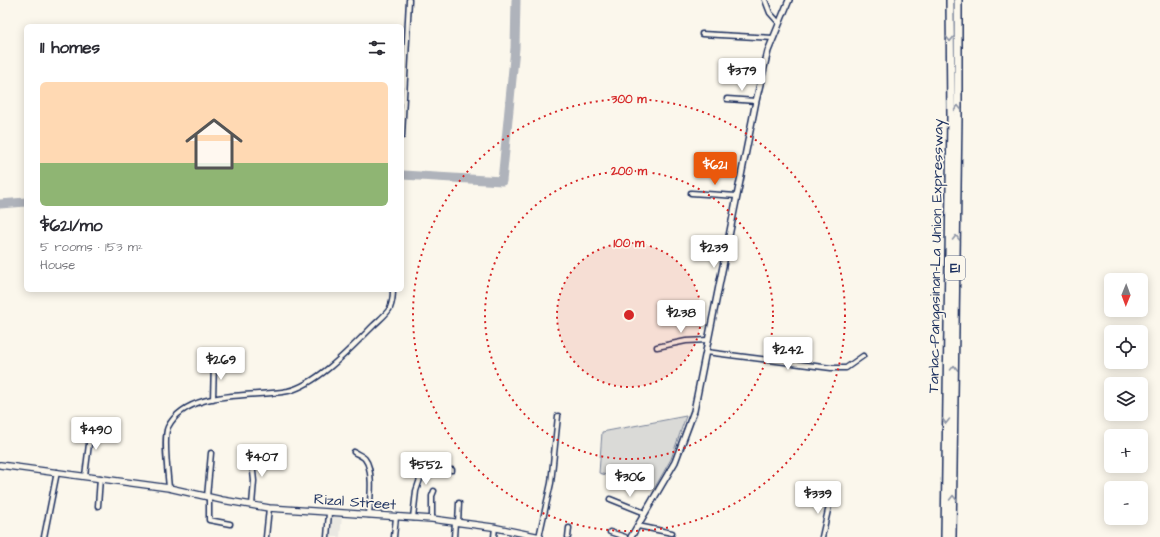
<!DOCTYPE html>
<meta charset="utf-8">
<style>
:root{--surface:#fff;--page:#f7f7f7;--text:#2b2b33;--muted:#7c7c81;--accent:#ea580c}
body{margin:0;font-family:"Architects Daughter",sans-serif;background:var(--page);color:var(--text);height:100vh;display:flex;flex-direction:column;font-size:15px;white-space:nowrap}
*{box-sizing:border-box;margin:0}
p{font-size:13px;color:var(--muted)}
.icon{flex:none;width:22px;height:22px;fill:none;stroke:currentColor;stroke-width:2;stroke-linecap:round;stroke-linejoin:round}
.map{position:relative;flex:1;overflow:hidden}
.drawer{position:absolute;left:24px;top:24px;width:380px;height:268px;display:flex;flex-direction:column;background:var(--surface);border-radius:6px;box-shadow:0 2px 10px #0003}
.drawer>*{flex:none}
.needle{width:26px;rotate:181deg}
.buttons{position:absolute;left:1104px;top:273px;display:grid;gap:8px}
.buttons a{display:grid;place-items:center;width:44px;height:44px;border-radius:6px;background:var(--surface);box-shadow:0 2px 10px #0003;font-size:20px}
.price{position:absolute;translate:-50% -34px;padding:0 9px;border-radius:4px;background:#fff;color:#222;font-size:13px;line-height:26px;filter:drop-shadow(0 1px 2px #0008)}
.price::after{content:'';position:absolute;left:50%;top:24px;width:12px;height:9px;margin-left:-6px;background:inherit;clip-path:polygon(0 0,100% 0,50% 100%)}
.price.on{background:var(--accent);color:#fff}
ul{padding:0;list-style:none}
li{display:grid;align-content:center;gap:8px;height:212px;padding:0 16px}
li span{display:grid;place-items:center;height:124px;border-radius:6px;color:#555}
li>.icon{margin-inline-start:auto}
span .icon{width:72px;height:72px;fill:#fffc;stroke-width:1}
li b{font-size:17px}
h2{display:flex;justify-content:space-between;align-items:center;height:48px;padding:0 16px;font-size:17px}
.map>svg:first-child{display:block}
.built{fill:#eae8e2}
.green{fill:#dadad7;stroke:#7a849a}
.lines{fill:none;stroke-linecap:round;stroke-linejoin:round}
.river{stroke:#afb3bb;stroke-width:9}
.minor-casing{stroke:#1b2f5e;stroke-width:7}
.tertiary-casing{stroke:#1b2f5e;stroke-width:8}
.secondary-casing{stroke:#1b2f5e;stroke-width:8}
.motorway-casing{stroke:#1b2f5e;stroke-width:10}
.minor{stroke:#fbf7ec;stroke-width:4}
.tertiary{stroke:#fbf7ec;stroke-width:5}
.secondary{stroke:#fbf7ec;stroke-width:5.5}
.motorway{stroke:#fbf7ec;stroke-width:7}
.oneway{stroke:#8b93a5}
.ring{fill:none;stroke:#d62828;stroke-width:2;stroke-dasharray:2 4}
.labels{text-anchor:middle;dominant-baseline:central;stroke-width:3.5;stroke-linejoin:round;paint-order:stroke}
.shield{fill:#fbf7ec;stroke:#5e6b89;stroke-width:1}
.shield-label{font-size:14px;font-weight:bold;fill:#1b2f5e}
.street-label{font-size:15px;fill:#1b2f5e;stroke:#fbf7ec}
.centre{fill:#d62828;stroke:#fbf7ec;stroke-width:2}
.ring-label{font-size:12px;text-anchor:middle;font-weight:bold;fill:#d62828;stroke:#fbf7ec;stroke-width:3.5;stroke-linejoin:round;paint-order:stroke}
</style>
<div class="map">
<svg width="1160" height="537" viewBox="0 0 1160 537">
<rect width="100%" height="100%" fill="#fbf7ec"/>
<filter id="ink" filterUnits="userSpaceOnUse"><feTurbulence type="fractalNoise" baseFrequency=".025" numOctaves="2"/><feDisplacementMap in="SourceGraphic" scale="8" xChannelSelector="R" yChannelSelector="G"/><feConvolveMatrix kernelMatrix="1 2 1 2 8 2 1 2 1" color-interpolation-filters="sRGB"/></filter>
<g filter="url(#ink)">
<path class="built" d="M331,516H342L340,537H330Z"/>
<path class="green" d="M686,416L671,459L654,489L599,473L602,432Z"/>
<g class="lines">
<path class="river" d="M403,175L502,181L515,48L516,0
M0,204L26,202"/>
<g class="minor-casing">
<path id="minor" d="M765,0L770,13L779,23
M702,34L773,38
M727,99L756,101
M402,136L409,0
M691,193L737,196
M657,347L686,341L708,340
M706,352L831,368H846L863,356
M213,399L214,363
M251,452L254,481L252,505
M354,452C357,454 363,456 365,459C374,470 370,501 369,515
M85,476L89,444V425
M169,488C168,475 163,437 168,427C188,388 253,398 288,391C318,384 352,347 373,326C379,320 387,314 390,308C392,303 393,296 393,290
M207,497L211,453
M209,497V520L230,524
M610,499L645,513
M98,506L100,478
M413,518L416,491L423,470H452
M432,519V496L434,491
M458,523L459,503
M638,526L672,533
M610,532L625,537
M44,537L57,472
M266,537L269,508
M327,537L329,513
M394,537L396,517
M454,537L455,522
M494,537L495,527
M539,537L551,483L558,416
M568,537L569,528
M822,537L831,497"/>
</g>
<g class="tertiary-casing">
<path id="tertiary" d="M631,537L675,462L694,411L756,101L768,51L789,0"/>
</g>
<g class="secondary-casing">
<path id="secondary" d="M0,465L169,488L222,500L269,508L432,519L492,527L540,537"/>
</g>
<g class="motorway-casing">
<path id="motorway" d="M945,537L951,117L950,0
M952,537L958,116V0"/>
</g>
<use href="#minor" class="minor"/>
<use href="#tertiary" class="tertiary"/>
<use href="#secondary" class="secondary"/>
<use href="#motorway" class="motorway"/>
</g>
<defs><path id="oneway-chevron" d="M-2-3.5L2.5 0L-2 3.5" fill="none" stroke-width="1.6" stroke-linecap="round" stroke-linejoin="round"/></defs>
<g class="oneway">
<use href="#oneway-chevron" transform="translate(950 39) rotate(90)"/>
<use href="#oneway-chevron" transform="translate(958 108) rotate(-91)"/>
<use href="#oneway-chevron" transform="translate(956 238) rotate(-89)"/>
<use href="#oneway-chevron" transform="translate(954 368) rotate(-89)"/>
<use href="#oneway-chevron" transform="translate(946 421) rotate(91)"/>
<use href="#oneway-chevron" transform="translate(953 498) rotate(-89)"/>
</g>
</g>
<circle cx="629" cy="315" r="72" fill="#d62828" fill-opacity=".12"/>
<g class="ring">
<circle cx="629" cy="315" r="72"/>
<circle cx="629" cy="315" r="144"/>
<circle cx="629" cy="315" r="216"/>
</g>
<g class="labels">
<rect class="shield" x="945" y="256" width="20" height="24" rx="3"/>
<g class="shield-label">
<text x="955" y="268">E1</text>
</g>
<g class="street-label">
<text transform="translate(936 256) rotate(-89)">Tarlac-Pangasinan-La Union Expressway</text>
<text transform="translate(355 502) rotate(4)">Rizal Street</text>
</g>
</g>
<circle cx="629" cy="315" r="6" class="centre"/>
<g class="ring-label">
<text x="629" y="103">300 m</text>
<text x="629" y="175">200 m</text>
<text x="629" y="247">100 m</text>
</g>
</svg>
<div class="buttons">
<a><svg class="needle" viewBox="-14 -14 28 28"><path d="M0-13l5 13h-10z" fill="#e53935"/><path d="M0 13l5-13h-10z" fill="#7c7c81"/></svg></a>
<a><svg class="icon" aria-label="locate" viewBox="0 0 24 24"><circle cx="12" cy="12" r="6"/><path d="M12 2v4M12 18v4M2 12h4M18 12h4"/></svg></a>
<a><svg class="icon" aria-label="layers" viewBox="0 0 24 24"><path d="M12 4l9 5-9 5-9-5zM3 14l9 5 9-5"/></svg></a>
<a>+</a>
<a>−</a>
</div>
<b class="price" style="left:742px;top:92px">$379</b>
<b class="price on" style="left:715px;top:186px">$621</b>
<b class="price" style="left:714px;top:269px">$239</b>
<b class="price" style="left:681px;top:334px">$238</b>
<b class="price" style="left:788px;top:371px">$242</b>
<b class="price" style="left:221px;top:381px">$269</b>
<b class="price" style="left:96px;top:451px">$490</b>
<b class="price" style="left:262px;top:478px">$407</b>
<b class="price" style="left:426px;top:486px">$552</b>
<b class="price" style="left:630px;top:498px">$306</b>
<b class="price" style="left:818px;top:515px">$339</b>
<section class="drawer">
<h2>11 homes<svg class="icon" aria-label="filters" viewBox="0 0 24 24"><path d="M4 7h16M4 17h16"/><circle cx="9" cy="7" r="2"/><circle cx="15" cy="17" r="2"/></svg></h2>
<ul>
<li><span style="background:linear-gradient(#ffd9b3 65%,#8fb573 0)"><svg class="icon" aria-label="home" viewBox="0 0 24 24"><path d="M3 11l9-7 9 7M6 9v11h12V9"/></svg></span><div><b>$621/mo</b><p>5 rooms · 153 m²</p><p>House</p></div></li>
</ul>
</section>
</div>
